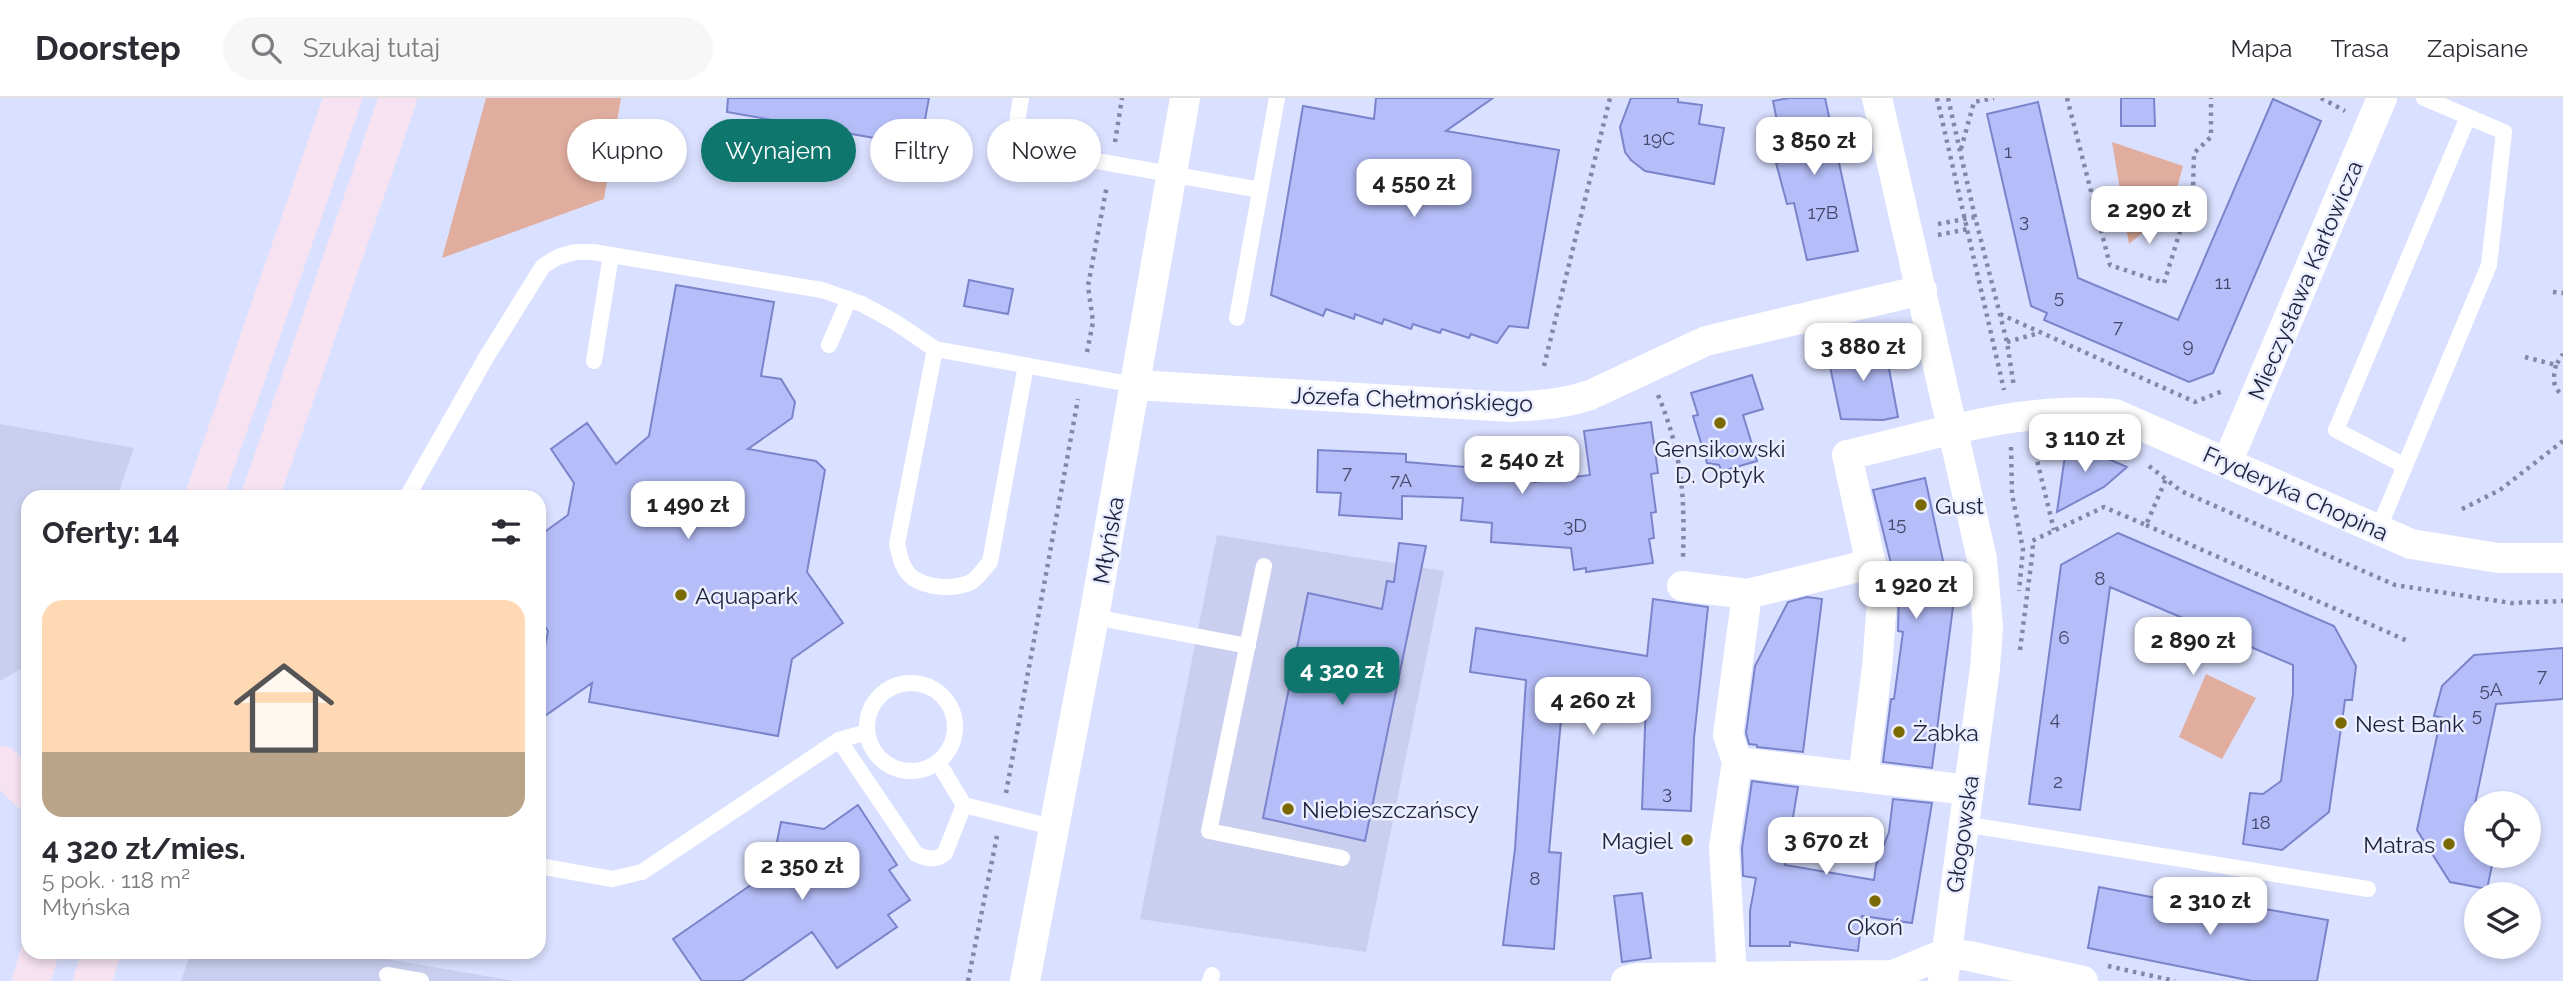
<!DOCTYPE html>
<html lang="pl">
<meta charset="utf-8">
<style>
:root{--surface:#fff;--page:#f7f7f7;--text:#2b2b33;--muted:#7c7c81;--line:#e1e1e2;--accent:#0f766e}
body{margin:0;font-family:Raleway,sans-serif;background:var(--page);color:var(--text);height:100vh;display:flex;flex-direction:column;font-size:26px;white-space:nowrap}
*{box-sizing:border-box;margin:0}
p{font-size:23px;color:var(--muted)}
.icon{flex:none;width:38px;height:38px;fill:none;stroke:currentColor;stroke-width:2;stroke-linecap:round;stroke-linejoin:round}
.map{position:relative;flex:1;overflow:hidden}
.side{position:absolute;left:21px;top:392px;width:525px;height:469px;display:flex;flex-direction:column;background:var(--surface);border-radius:21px;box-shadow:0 4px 10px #0003}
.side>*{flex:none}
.top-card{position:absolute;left:567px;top:21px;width:665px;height:63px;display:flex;gap:14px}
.buttons{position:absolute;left:2464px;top:693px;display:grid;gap:14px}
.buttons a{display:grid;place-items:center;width:77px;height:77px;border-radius:50%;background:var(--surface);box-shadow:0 4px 10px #0003;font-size:35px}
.price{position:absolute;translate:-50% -60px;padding:0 16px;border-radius:14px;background:#fff;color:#222;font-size:23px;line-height:46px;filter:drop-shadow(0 2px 4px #0008)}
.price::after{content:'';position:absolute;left:50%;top:42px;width:21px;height:16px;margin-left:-10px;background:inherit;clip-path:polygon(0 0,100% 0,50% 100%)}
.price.on{background:var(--accent);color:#fff}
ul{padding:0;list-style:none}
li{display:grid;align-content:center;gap:14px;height:371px;padding:0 21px}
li+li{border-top:2px solid var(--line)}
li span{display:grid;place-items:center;height:217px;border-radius:21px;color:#555}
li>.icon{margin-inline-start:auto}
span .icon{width:126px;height:126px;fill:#fffc;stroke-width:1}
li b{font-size:30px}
h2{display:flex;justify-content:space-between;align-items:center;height:84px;padding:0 21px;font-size:30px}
.pill{padding:0 24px;border-radius:32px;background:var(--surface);box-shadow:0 4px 10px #0003;font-size:24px;line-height:63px}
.pill.on{background:var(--accent);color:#fff}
header{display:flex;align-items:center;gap:42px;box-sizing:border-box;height:98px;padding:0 35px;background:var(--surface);border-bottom:2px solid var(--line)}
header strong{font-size:33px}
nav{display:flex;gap:38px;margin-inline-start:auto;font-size:24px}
.search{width:490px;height:63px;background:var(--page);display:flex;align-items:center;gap:18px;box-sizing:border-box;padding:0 24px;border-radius:38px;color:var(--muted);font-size:26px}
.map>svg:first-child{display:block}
.built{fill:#cacff0}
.green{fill:#e0ad9e}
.building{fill:#b5bef8;stroke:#7b84cb;stroke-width:2}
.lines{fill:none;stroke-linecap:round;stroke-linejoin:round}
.path{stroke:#8488a6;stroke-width:4.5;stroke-dasharray:3.5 5;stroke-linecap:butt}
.lane{stroke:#fff;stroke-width:16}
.street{stroke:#fff;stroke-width:30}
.secondary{stroke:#f6e2f1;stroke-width:38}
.poi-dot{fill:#7b6a01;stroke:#ebeefe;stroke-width:2.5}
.labels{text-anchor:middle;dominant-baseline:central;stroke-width:5;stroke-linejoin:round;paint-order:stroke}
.number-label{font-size:19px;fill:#44496c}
.street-label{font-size:23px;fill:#1f223e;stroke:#ebeefe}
.poi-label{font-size:23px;fill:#1f223e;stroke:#ebeefe;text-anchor:start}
</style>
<header>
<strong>Doorstep</strong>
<div class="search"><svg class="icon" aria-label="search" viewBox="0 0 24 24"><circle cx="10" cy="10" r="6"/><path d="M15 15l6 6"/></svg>Szukaj tutaj</div>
<nav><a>Mapa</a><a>Trasa</a><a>Zapisane</a></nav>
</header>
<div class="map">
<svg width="2563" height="883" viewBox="0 0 2563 883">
<rect width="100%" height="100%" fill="#dae0ff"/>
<path class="built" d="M0,326L134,350L117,399H28V567L0,583Z
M1217,437L1444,473L1366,854L1140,821Z
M191,854H346L515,883H181Z"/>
<path class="green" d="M486,0H621L604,101L442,160Z
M2112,44L2183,68L2171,111L2129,146Z
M2206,576L2256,600L2222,661L2179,639Z"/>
<path class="building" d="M728,0H929L920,48L727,14Z
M1376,0H1493L1446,33L1559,52L1528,230L1509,228L1497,245L1471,236L1469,240L1442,231L1440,235L1413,226L1411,231L1384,221L1382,226L1355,216L1354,221L1326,211L1323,218L1271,197L1303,8L1374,21Z
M1631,0H1678V4L1702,7L1699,26L1724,30L1714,86L1645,73L1631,62L1625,54L1620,29Z
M1789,0H1825L1858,153L1807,162L1794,105L1787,106L1776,65L1785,63L1773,3Z
M2121,0H2154L2155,28H2121Z
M2273,1L2321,23L2213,275L2189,284L2044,222L2047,215L2031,208L1987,16L2038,4L2078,180L2178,222Z
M969,182L1013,191L1008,216L964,208Z
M676,187L774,204L761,278L781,281L795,304L792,320L748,351L816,363L825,372L807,474L843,525L792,561L778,638L589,604L592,585L539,622V568L542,566L548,533L539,520V438L568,417L574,385L551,351L587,325L616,366L649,338Z
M1884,244L1898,319L1883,322L1841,321L1827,254Z
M1752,277L1763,311L1743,317L1757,363L1722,373L1719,367L1707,365L1693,318L1698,317L1691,295Z
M1651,324L1658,375L1651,376L1656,414L1651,415L1654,440L1649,441L1653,465L1586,474V470L1574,472L1571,450L1491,444L1492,425L1461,422L1463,400L1402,398V421L1339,417L1341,395L1317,394L1318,352L1406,356V364L1465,369V362L1535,366L1534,384L1590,377L1584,333Z
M2067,343L2127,369L2104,389L2057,414Z
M1925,380L1953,509L1932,670L1883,664L1891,601H1894L1903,534L1898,533L1899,498L1873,392Z
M2118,435L2334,528L2356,568L2352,602H2345L2329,714L2282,752L2243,746L2250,695L2263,696L2281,683L2293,596V567L2110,489L2080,712L2029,706L2061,467Z
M1399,445L1426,448L1365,743L1263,720L1308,495L1382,511L1387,483L1394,484Z
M1807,499L1822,501L1803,654L1757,649V647L1749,646L1746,635L1755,568L1788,504Z
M1653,501L1708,509L1694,640L1691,713L1642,711L1646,603L1564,589L1549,754L1561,755L1554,851L1503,847L1515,751L1526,582L1470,574L1476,530L1647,558Z
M2563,550V601L2496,606L2472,720L2476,726V758H2494L2487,791L2450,784L2417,732L2441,619L2434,618L2442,588L2474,557Z
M1752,683L1798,689L1785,767L1874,782L1876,767L1889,734L1893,701L1932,705L1912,825L1862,818L1858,853L1790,844V848H1750V813L1756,780L1743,778L1742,750Z
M858,707L897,767L889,772L910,802L888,817L897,829L837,870L812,834L742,883H702L673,841L771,773L781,724L824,731Z
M2099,789L2245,817L2247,808L2328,822L2317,883H2252L2088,850Z
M1642,795L1651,860L1622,864L1614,798Z"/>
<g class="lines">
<path class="path" d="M1937,0L2004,292
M1948,0L1975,119L2007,244L2014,289
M2067,0L2110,167L2164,185L2193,91L2194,55L2211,39V0
M2321,0L2345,13
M1115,44L1122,0
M1961,51L1974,4L1994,0
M1938,126L1975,119
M1938,137L1968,131
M2553,194L2563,195
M2000,216L2195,304L2223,293
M2007,244L2039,235
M1087,254L1093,224L1088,188L1107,87
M2525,259L2556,267L2563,256
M2556,267C2553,279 2552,290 2563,297
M1544,268L1610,0
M1658,297C1682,354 1685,398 1683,459
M2011,349L2012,396L2023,451L2019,493
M2030,349L2035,354L2054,432
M2149,368L2181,393L2395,487L2511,505L2563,503
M2462,411L2500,392L2563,343
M2146,427L2410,544
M2020,552L2033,451L2032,443L2104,409L2146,427L2166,381
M1006,695L1078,301
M2108,868L2175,883
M968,883L997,738"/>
<path class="lane" d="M1021,0L1013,48L1260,92
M1237,220L1277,0
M829,247L849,201
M935,251L897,446C900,458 902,472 913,480C927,490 955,492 971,484C978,480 984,470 990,464L1026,267
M594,263L611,157
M2405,368L2336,332L2468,19
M407,399L487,258L543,168L558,159L575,154H593L822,192L862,206L895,224L935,251L1135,287
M2378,432L2489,167L2504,34L2424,0
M1264,468L1209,733L1342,760
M1094,519L1248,548
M867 629a44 44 0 1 1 88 0a44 44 0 1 1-88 0Z
M839,642L916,756C927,761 936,763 945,755L964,707
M938,664L964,707L1056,730
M1963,726L2368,791
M539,768L612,781L642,774L839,642L867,634
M387,877L421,883
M1210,883L1212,877"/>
<path class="street" d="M1877,0L1982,461L1988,529L1985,570L1943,883
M1135,287L1512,309C1538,307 1564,306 1590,297L1706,243L1922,192
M2227,365L2382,0
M1682,488L1747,496L1871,466
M1737,664L1968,692
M1863,679L1877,570L1882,503L1871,466L1847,357C1935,337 2023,307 2115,316L2411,446L2498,460H2563
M1732,879L1724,749L1737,664L1728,637L1747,496
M1025,883L1094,519L1185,0
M1626,883L1637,880L1893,877L1946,855L1969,858L2083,883"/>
<path class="secondary" d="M204,399L343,0
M260,399L398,0
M2,667L28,693
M31,883L40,854
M92,883L102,854"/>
</g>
<g class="poi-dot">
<circle cx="1720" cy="325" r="7"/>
<circle cx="1921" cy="407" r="7"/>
<circle cx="681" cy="497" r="7"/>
<circle cx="2341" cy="625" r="7"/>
<circle cx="1899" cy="634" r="7"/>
<circle cx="1288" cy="711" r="7"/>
<circle cx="1687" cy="742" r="7"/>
<circle cx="2449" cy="746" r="7"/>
<circle cx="1875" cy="803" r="7"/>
</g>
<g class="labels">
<g class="number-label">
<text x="1659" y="40">19C</text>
<text x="2008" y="53">1</text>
<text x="1823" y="114">17B</text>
<text x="2024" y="122">3</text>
<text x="2223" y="184">11</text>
<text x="2059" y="198">5</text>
<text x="2118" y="228">7</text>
<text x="2188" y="247">9</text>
<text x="1347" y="374">7</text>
<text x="1401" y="382">7A</text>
<text x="1897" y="425">15</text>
<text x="1575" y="427">3D</text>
<text x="2100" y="480">8</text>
<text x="2064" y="539">6</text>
<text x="2542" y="577">7</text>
<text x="2491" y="591">5A</text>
<text x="2477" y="616">5</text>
<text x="2055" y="620">4</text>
<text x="2058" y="683">2</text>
<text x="1667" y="694">3</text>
<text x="2261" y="724">18</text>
<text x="1535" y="780">8</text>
</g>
<g class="street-label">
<text transform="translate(2305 182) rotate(-67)">Mieczysława Karłowicza</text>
<text transform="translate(1412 301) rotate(2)">Józefa Chełmońskiego</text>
<text transform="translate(2296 395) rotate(24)">Fryderyka Chopina</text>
<text transform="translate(1108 442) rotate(-80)">Młyńska</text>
<text transform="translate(1962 736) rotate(-82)">Głogowska</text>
</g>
<g class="poi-label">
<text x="1720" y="350" text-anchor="middle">Gensikowski<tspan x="1720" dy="26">D. Optyk</tspan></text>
<text x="1935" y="407">Gust</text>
<text x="695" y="497">Aquapark</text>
<text x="2355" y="625">Nest Bank</text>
<text x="1913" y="634">Żabka</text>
<text x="1302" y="711">Niebieszczańscy</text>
<text x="1673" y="742" text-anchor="end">Magiel</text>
<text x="2435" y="746" text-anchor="end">Matras</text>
<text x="1875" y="828" text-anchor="middle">Okoń</text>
</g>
</g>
</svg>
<div class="buttons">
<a><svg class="icon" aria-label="locate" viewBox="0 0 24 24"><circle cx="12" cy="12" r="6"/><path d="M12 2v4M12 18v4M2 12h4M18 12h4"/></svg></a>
<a><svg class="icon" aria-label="layers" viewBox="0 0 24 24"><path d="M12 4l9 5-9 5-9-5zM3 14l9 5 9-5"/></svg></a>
</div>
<b class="price" style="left:1814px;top:79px">3 850 zł</b>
<b class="price" style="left:1414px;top:121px">4 550 zł</b>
<b class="price" style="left:2149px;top:148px">2 290 zł</b>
<b class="price" style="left:1863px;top:285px">3 880 zł</b>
<b class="price" style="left:2085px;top:376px">3 110 zł</b>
<b class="price" style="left:1522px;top:398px">2 540 zł</b>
<b class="price" style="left:688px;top:443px">1 490 zł</b>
<b class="price" style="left:1916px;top:523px">1 920 zł</b>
<b class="price" style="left:2193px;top:579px">2 890 zł</b>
<b class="price on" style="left:1342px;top:609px">4 320 zł</b>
<b class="price" style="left:1593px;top:639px">4 260 zł</b>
<b class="price" style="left:1826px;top:779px">3 670 zł</b>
<b class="price" style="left:802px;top:804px">2 350 zł</b>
<b class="price" style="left:2210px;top:839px">2 310 zł</b>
<div class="top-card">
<a class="pill">Kupno</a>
<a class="pill on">Wynajem</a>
<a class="pill">Filtry</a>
<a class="pill">Nowe</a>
</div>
<section class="side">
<h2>Oferty: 14<svg class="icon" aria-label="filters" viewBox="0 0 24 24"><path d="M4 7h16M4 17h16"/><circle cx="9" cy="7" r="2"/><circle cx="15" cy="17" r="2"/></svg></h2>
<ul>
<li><span style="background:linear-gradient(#ffd9b3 70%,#b9a48a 0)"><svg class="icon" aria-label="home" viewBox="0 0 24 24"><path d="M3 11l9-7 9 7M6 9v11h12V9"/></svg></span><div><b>4 320 zł/mies.</b><p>5 pok. · 118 m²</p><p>Młyńska</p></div></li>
</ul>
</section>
</div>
